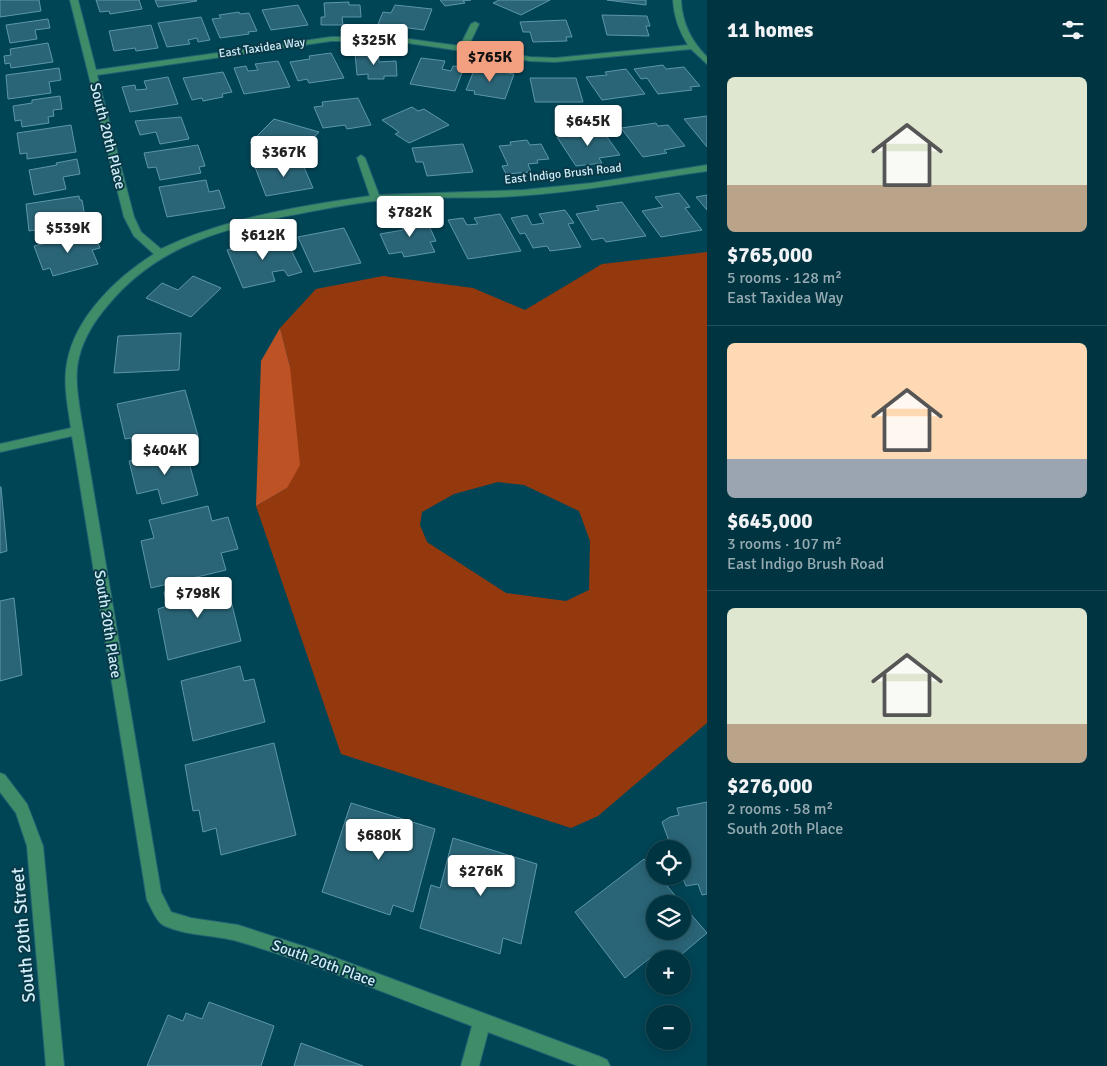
<!DOCTYPE html>
<meta charset="utf-8">
<style>
:root{--surface:#003440;--page:#0e3f4b;--text:#f1f3f6;--muted:#95aab1;--line:#224f59;--accent:#f2a080}
body{margin:0;font-family:Signika,sans-serif;background:var(--page);color:var(--text);height:100vh;display:flex;flex-direction:column;font-size:19px;white-space:nowrap}
*{box-sizing:border-box;margin:0}
p{font-size:16px;color:var(--muted)}
.icon{flex:none;width:28px;height:28px;fill:none;stroke:currentColor;stroke-width:2;stroke-linecap:round;stroke-linejoin:round}
.map{position:relative;flex:1;overflow:hidden}
.drawer{display:flex;flex-direction:column;background:var(--surface);width:400px}
.drawer>*{flex:none}
.tools{position:absolute;left:646px;top:840px;display:grid;gap:10px}
.tools a{display:grid;place-items:center;width:45px;height:45px;border-radius:50%;background:var(--surface);box-shadow:0 2px 12px #0003,0 0 0 1px var(--line);font-size:25px}
.price{position:absolute;translate:-50% -42px;padding:0 11px;border-radius:5px;background:#fff;color:#222;font-size:16px;line-height:32px;filter:drop-shadow(0 1px 2px #0008)}
.price::after{content:'';position:absolute;left:50%;top:30px;width:15px;height:11px;margin-left:-8px;background:inherit;clip-path:polygon(0 0,100% 0,50% 100%)}
.price.active{background:var(--accent);color:#111}
ul{padding:0;list-style:none}
li{display:grid;align-content:center;gap:10px;height:265px;padding:0 20px}
li+li{border-top:1px solid var(--line)}
li span{display:grid;place-items:center;height:155px;border-radius:8px;color:#555}
li>.icon{margin-inline-start:auto}
span .icon{width:90px;height:90px;fill:#fffc;stroke-width:1}
li b{font-size:21px}
h2{display:flex;justify-content:space-between;align-items:center;height:60px;padding:0 20px;font-size:21px}
main{display:flex;flex:1;min-height:0}
.map>svg:first-child{display:block}
.green{fill:#94390e;fill-rule:evenodd}
.forest{fill:#bd5325}
.building{fill:#2a6577;stroke:#5c96aa}
.lines{fill:none;stroke-linecap:round;stroke-linejoin:round}
.minor-casing{stroke:#256373;stroke-width:2}
.minor{fill:#3f8c69;fill-rule:evenodd}
.labels{text-anchor:middle;dominant-baseline:central;stroke-width:4;stroke-linejoin:round;paint-order:stroke}
.far-street-label{font-size:12px;fill:#d0edf8;stroke:#093946}
.street-label{font-size:15px;fill:#d0edf8;stroke:#093946}
.near-street-label{font-size:18px;fill:#d0edf8;stroke:#093946}
</style>
<main>
<div class="map">
<svg width="707" height="1066" viewBox="0 0 707 1066">
<rect width="100%" height="100%" fill="#004556"/>
<path class="green" d="M707,252V723L598,816L571,828L341,754L256,506L287,488L290,367L280,328L316,289L383,276L473,288L525,310L602,264ZM498,482L524,485L579,511L590,541L589,590L566,601L506,593L427,542L420,525L422,512L454,494Z"/>
<path class="forest" d="M280,328L290,367L300,465L287,488L256,506L261,361Z"/>
<path class="building" d="M0,0H39L41,11L0,17Z
M96,0H139L142,9L110,14L109,11L100,12Z
M155,0H196L197,1L158,7Z
M440,0H471L463,1L465,3L445,6Z
M499,0H550L521,15L493,3Z
M607,0H646V5Z
M349,2V5H360L361,17H342L343,25H321V17H325L324,3Z
M298,5L308,25L271,30L262,10Z
M395,5L432,9L424,30L378,24L383,12L391,13Z
M239,12L240,14L249,13L257,31L248,32L249,34L220,38L212,19L221,18L219,15Z
M602,15L647,16L650,26H646L649,36L607,35Z
M201,17L210,40L198,42L197,38L188,40L190,44L167,47L158,23Z
M48,19L50,28L35,30L37,39L10,43L6,25Z
M566,20L572,37H566L567,41L533,42L530,32H523L520,22Z
M151,25L158,48L136,51L135,48L114,51L109,31Z
M48,43L53,62L11,68L10,63L5,64L4,56L11,55L10,49Z
M331,53L344,78L309,83L307,79L298,81L290,62L310,59L309,56Z
M355,53H378L379,62L396,61L397,76H384V79H368V74L357,75Z
M421,58L445,61L442,69L451,71L453,66L464,67L455,91L410,84Z
M278,61L290,87L244,94L234,68L246,66L248,71L258,70L255,64Z
M663,65L666,69L684,67L700,86L690,87L692,90L658,94L647,78L641,79L634,69Z
M59,68L61,80L49,82L51,93L8,99L6,75Z
M475,68L514,74L505,99L474,94L475,91L466,90Z
M626,69L645,94L602,100L586,77L607,75L605,72Z
M223,72L232,92L222,94L223,97L203,101L202,98L192,100L183,78Z
M168,77L178,104L130,112L122,87L135,85L136,90L147,89L144,81Z
M530,78H576L583,102H535Z
M60,96L62,109L53,110L54,116L48,117L49,123L22,127L21,120L15,121L13,106L32,103V100Z
M358,98L371,125L347,129L345,125L323,128L314,107L323,106L322,102Z
M412,107L418,111L424,109L449,125L409,143L395,134L399,132L382,120Z
M707,116V147L684,119Z
M181,117L189,139L160,144L156,132L140,135L135,121Z
M274,119L319,132L307,145L299,143L289,154L250,143Z
M656,123L658,126L668,125L685,146L664,150L667,153L643,157L621,128Z
M71,125L76,152L27,159V153L20,154L17,133Z
M602,130L620,155L599,158L602,163L576,166L557,137Z
M527,140L530,145L541,144L549,159L537,160L538,163L528,164L531,172L506,174L502,166L508,165L499,146L511,145L510,142Z
M463,144L473,172L427,176L423,162H416L412,148Z
M198,145L205,166L199,167L201,173L160,180L156,167L148,168L144,153Z
M77,159L80,174L63,177L66,189L34,195L29,170L57,165L56,163Z
M301,160L313,188L266,196L255,167Z
M206,180L209,192L219,190L225,208L167,217L159,187Z
M679,193L690,207L685,208L702,230L661,237L642,211L663,207L655,197Z
M707,195V210L696,197Z
M79,196L80,200H82L86,222L29,231L26,204Z
M622,202L646,236L606,242L603,238L592,240L576,214L599,210L596,206Z
M565,210L574,223L568,224L581,247L550,251L547,246L533,248L525,233L520,234L511,218L527,215L532,225L544,223L539,214Z
M500,214L521,251L468,259L448,220L463,218L467,225L478,224L474,218Z
M412,217L413,219L425,217L436,241L430,242L435,252L404,257L402,252L389,254L380,234L403,230L398,219Z
M344,228L361,263L314,272L298,237Z
M93,231L100,248L92,250L98,264L53,276L50,268L43,270L34,246Z
M284,236L302,272L288,276L284,270L272,272L275,281L243,288L227,250Z
M193,276L221,288L191,317L146,298L162,283L178,290Z
M181,333L179,370L114,373L118,336Z
M185,390L198,436L134,450L131,438L125,439L117,404Z
M185,448L198,495L162,504L158,489L137,494L129,461Z
M1,487L7,551L0,553V487Z
M208,506L212,521L228,517L238,549L221,553L226,570L151,588L141,541L154,538L149,520Z
M225,577L241,641L168,660L158,609L167,606L164,592Z
M14,598L22,675L0,681V601Z
M240,666L244,681L254,679L265,722L193,741L181,681Z
M274,743L296,835L221,855L216,828L203,832L199,810L193,811L185,765Z
M707,802V894L702,895L698,884L686,886L682,876V849H672L662,822L670,817L679,815L677,808Z
M351,803L435,829L413,912L393,905L390,915L322,892Z
M453,838L537,864L521,944L503,938L500,954L420,928L431,885L440,888Z
M644,859L655,871V876H659L682,904H655V931H682V904L707,933L676,959H659L655,954L625,978L575,912Z
M209,1002L274,1026L261,1066H147L168,1015L183,1021L186,1013L202,1019Z
M301,1043L363,1066H294Z"/>
<g class="lines">
<g class="minor-casing">
<path id="minor" d="M70,0H78L96,70L331,37H394L460,46L471,24L475,22L479,24L468,47L530,57L555,58L688,45C679,31 674,17 673,0H681C682,23 691,41 707,57V64L691,49L555,62L530,61L394,41H331L97,75L134,217L141,232L161,249C226,218 299,206 370,196L357,158L361,155L365,158L379,195L523,190L592,183L707,165V171C643,180 580,192 516,196C476,199 435,196 395,199C367,201 340,206 313,211C234,226 162,240 108,305C95,320 84,337 79,357C74,376 78,397 81,417L161,892L171,912L191,918L238,925L312,949L601,1057L607,1060L610,1066H578L488,1032L479,1066H461L472,1026C395,997 319,965 240,942C215,934 188,937 163,925C156,921 151,907 147,900L72,436L0,452V444L71,428C68,407 63,384 67,363C75,317 117,277 154,254L134,236L124,217Z
M0,773L5,775L27,804L43,846L64,1066H46L27,846L16,813L0,792Z"/>
</g>
<use href="#minor" class="minor"/>
</g>
<g class="labels">
<g class="far-street-label">
<text transform="translate(262 48) rotate(-8)">East Taxidea Way</text>
<text transform="translate(563 174) rotate(-6)">East Indigo Brush Road</text>
</g>
<g class="street-label">
<text transform="translate(108 136) rotate(76)">South 20th Place</text>
<text transform="translate(108 624) rotate(81)">South 20th Place</text>
<text transform="translate(324 963) rotate(20)">South 20th Place</text>
</g>
<g class="near-street-label">
<text transform="translate(23 935) rotate(-95)">South 20th Street</text>
</g>
</g>
</svg>
<div class="tools">
<a><svg class="icon" aria-label="locate" viewBox="0 0 24 24"><circle cx="12" cy="12" r="6"/><path d="M12 2v4M12 18v4M2 12h4M18 12h4"/></svg></a>
<a><svg class="icon" aria-label="layers" viewBox="0 0 24 24"><path d="M12 4l9 5-9 5-9-5zM3 14l9 5 9-5"/></svg></a>
<a>+</a>
<a>−</a>
</div>
<b class="price" style="left:374px;top:66px">$325K</b>
<b class="price active" style="left:490px;top:83px">$765K</b>
<b class="price" style="left:588px;top:147px">$645K</b>
<b class="price" style="left:284px;top:178px">$367K</b>
<b class="price" style="left:410px;top:238px">$782K</b>
<b class="price" style="left:68px;top:254px">$539K</b>
<b class="price" style="left:263px;top:261px">$612K</b>
<b class="price" style="left:165px;top:476px">$404K</b>
<b class="price" style="left:198px;top:619px">$798K</b>
<b class="price" style="left:379px;top:861px">$680K</b>
<b class="price" style="left:481px;top:897px">$276K</b>
</div>
<section class="drawer">
<h2>11 homes<svg class="icon" aria-label="filters" viewBox="0 0 24 24"><path d="M4 7h16M4 17h16"/><circle cx="9" cy="7" r="2"/><circle cx="15" cy="17" r="2"/></svg></h2>
<ul>
<li><span style="background:linear-gradient(#dfe7d0 70%,#b9a48a 0)"><svg class="icon" aria-label="home" viewBox="0 0 24 24"><path d="M3 11l9-7 9 7M6 9v11h12V9"/></svg></span><div><b>$765,000</b><p>5 rooms · 128 m²</p><p>East Taxidea Way</p></div></li>
<li><span style="background:linear-gradient(#ffd9b3 75%,#9aa5b1 0)"><svg class="icon" aria-label="home" viewBox="0 0 24 24"><path d="M3 11l9-7 9 7M6 9v11h12V9"/></svg></span><div><b>$645,000</b><p>3 rooms · 107 m²</p><p>East Indigo Brush Road</p></div></li>
<li><span style="background:linear-gradient(#dfe7d0 75%,#b9a48a 0)"><svg class="icon" aria-label="home" viewBox="0 0 24 24"><path d="M3 11l9-7 9 7M6 9v11h12V9"/></svg></span><div><b>$276,000</b><p>2 rooms · 58 m²</p><p>South 20th Place</p></div></li>
</ul>
</section>
</main>
